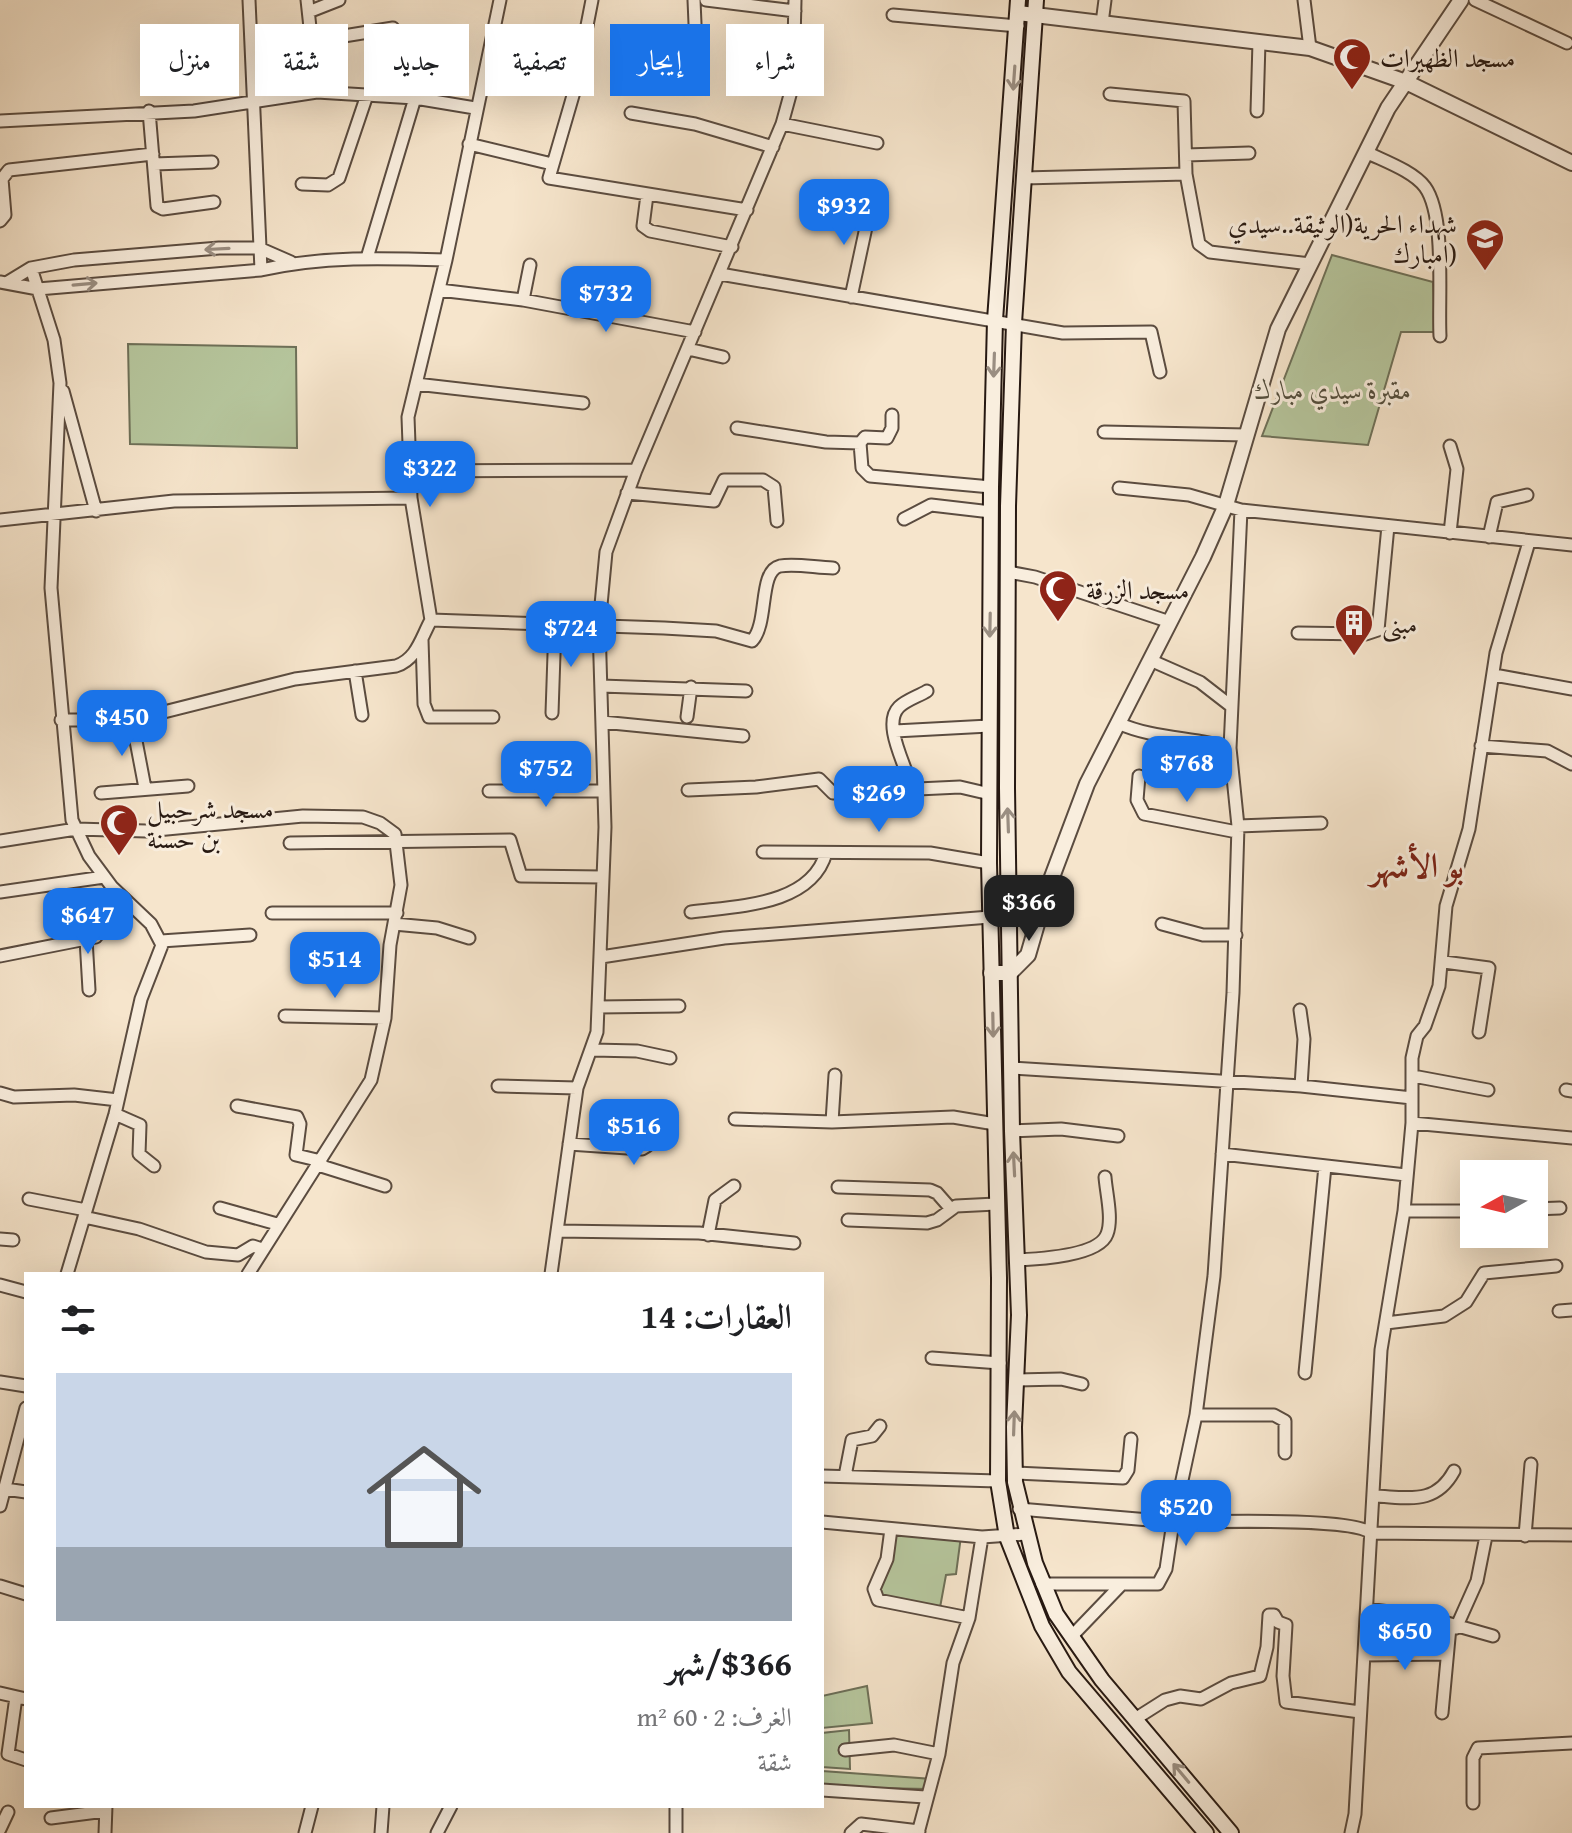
<!DOCTYPE html>
<html lang="ar">
<meta charset="utf-8">
<style>
:root{--surface:#fff;--page:#f2f2f2;--text:#202124;--muted:#757577;--accent:#1a73e8}
body{margin:0;font-family:"Gentium Book Plus",Amiri,serif;background:var(--page);color:var(--text);direction:rtl;height:100vh;display:flex;flex-direction:column;font-size:30px;white-space:nowrap}
*{box-sizing:border-box;margin:0}
p{font-size:26px;color:var(--muted)}
.icon{flex:none;width:44px;height:44px;fill:none;stroke:currentColor;stroke-width:2;stroke-linecap:round;stroke-linejoin:round}
.map{position:relative;flex:1;overflow:hidden;direction:ltr}
.side{position:absolute;left:24px;top:1272px;width:800px;height:536px;display:flex;flex-direction:column;background:var(--surface);border-radius:0px;box-shadow:0 8px 32px #0002;direction:rtl}
.side>*{flex:none}
.guide{position:absolute;left:24px;top:24px;width:800px;height:72px;direction:rtl;display:flex;gap:16px}
.needle{width:52px;rotate:262deg}
.fabs{position:absolute;left:1460px;top:1160px;display:grid;gap:16px}
.fabs a{display:grid;place-items:center;width:88px;height:88px;border-radius:0px;background:var(--surface);box-shadow:0 8px 32px #0002;font-size:40px}
.price{position:absolute;translate:-50% -68px;padding:0 18px;border-radius:16px;background:var(--accent);color:#fff;font-size:26px;line-height:52px;filter:drop-shadow(0 2px 4px #0008)}
.price::after{content:'';position:absolute;left:50%;top:48px;width:24px;height:18px;margin-left:-12px;background:inherit;clip-path:polygon(0 0,100% 0,50% 100%)}
.price.on{background:#222;color:#fff}
ul{padding:0;list-style:none}
li{display:grid;align-content:center;gap:16px;height:424px;padding:0 32px}
li span{display:grid;place-items:center;height:248px;border-radius:0px;color:#555}
li>.icon{margin-inline-start:auto}
span .icon{width:144px;height:144px;fill:#fffc;stroke-width:1}
li b{font-size:34px}
h2{display:flex;justify-content:space-between;align-items:center;height:96px;padding:0 32px;font-size:34px}
.pill{padding:0 28px;border-radius:0px;background:var(--surface);box-shadow:0 8px 32px #0002;font-size:28px;line-height:72px}
.pill.on{background:var(--accent);color:#fff}
.map>svg:first-child{display:block}
.green{fill:#b6c69d;stroke:#6e7058;stroke-width:2}
.lines{fill:none;stroke-linecap:round;stroke-linejoin:round}
.minor-casing{stroke:#5b4c40;stroke-width:15}
.tertiary-casing{stroke:#5b4c40;stroke-width:18}
.secondary-casing{stroke:#271912;stroke-width:18}
.minor{stroke:#f9eede;stroke-width:11}
.tertiary{stroke:#f9eede;stroke-width:14}
.secondary{stroke:#f9eede;stroke-width:14}
.oneway{stroke:#9a8e82}
.labels{text-anchor:middle;dominant-baseline:central;stroke-width:6;stroke-linejoin:round;paint-order:stroke}
.poi-label{font-size:26px;fill:#271912;stroke:#f9eede;text-anchor:start}
.park-label{font-size:26px;font-style:italic;fill:#524d3c;stroke:#f9eede}
.district-label{font-size:34px;font-weight:bold;fill:#7a1f14;stroke:#f9eede}
</style>
<div class="map">
<svg width="1572" height="1833" viewBox="0 0 1572 1833">
<rect width="100%" height="100%" fill="#f6e5cc"/>
<filter id="stains"><feTurbulence type="fractalNoise" baseFrequency=".0025" numOctaves="4"/><feColorMatrix values="0 0 0 0 .2 0 0 0 0 .09 0 0 0 0 .02 0 0 0 .5 -.17"/></filter>
<radialGradient id="worn" r=".72"><stop offset=".6" stop-color="#630" stop-opacity="0"/><stop offset="1" stop-color="#630" stop-opacity=".3"/></radialGradient>
<path class="green" d="M1332,255L1433,282L1435,332H1401L1368,445L1262,436Z
M128,344L296,347L297,448L130,444Z
M891,1529L961,1536L956,1574L946,1575L939,1613L880,1602L876,1581Z
M867,1686L872,1723L822,1728V1696Z
M849,1730L850,1769L822,1767V1733Z
M822,1771L932,1779L929,1789L822,1787Z"/>
<g class="lines">
<g class="minor-casing">
<path id="minor" d="M249,0L261,270
M307,0L317,92
M500,0L446,260L408,417L411,498L431,620L664,628L716,631L752,641C769,623 758,571 780,566C796,563 817,568 833,568
M592,0L574,92L549,178L747,210
M694,0L697,71
M706,0L795,11
M1304,0L1310,48
M1475,0L1567,43
M311,11L339,0
M893,15L1018,26
M1102,23L1105,0
M313,41L393,28
M1110,94L1184,101L1186,174L1199,244L1210,252L1310,264
M149,111L157,206L163,209L214,202
M1257,111L1259,42
M631,113L695,124L773,147
M0,121L194,111L317,92L415,98
M782,124L877,143
M469,144L552,164
M1366,152C1384,161 1413,171 1425,187C1446,216 1438,299 1440,336
M1186,155L1249,153
M154,164L212,162
M1023,178L1186,174
M302,184L328,185L339,178L367,95
M647,195L643,226L650,231L732,247
M0,221L5,215L2,179L9,170L153,154
M367,258L415,98L475,108
M31,268L54,340L60,383L51,588L72,820L89,856L112,887L151,924L162,945L141,999L115,1114L67,1274
M720,274L1063,333L1151,332L1160,372
M0,282L38,289L261,270C322,256 384,258 446,260
M8,282L31,268L74,260L219,248H259L291,262
M439,290L523,300L530,265
M851,297L871,204
M523,300L695,332
M688,349L723,357
M416,384L583,403
M63,391L96,511
M737,428L826,442L860,443L862,468L870,476L991,487
M1104,432L1246,435
M860,443L865,437L887,438L892,428V415
M408,471L636,470
M1119,488L1189,495L1241,510L1572,545
M627,493L714,501L724,480H763L774,487L777,521
M904,519L931,505L991,512
M0,520L174,501L411,498
M1450,533L1457,469L1450,446
M1489,537L1497,502L1527,495
M1008,572L1035,577L1170,622
M1298,633L1366,634L1378,630L1388,526
M422,640L424,704L429,717H493
M1150,660L1200,682L1231,706
M355,671L362,715
M1494,675L1572,689
M601,686L746,691
M552,713L555,625
M687,717L691,687
M61,720H132L295,679L396,666C417,659 421,638 431,620
M132,720L145,788
M602,722L743,736
M1118,723C1153,739 1193,737 1230,748
M895,731L989,726
M1481,746L1547,751L1572,764
M1139,776L1137,800L1144,814L1237,832
M911,788C908,768 881,725 899,707C906,700 919,696 927,691
M688,790L756,787L819,779L833,793L960,787L990,794
M489,791H604
M101,793L188,786
M1238,826L1321,823
M0,841L76,829L146,831L303,816L363,817L380,823L395,834L401,885L390,945L385,1018L371,1080L248,1274
M290,843L510,840L521,876L603,877
M763,852L930,853L989,863
M0,892L104,877
M691,912C736,906 811,906 826,853
M272,913H397
M394,924L437,928L469,938
M1162,924L1203,935H1236
M86,939L89,990
M161,941L250,935
M0,956L96,937L105,922L112,887
M601,957L724,938L990,917
M1444,962L1489,968L1479,1032
M598,1007L679,1006
M1300,1010L1304,1039L1301,1086
M285,1016L385,1018
M593,1050L637,1051L670,1058
M1011,1068L1301,1086L1412,1098
M1413,1076L1488,1090
M498,1086L577,1088
M1566,1090L1572,1091
M0,1093L14,1097L74,1095L118,1100
M237,1106L297,1117L300,1124L296,1155L321,1161
M115,1114L140,1125L139,1154L154,1166
M735,1119L832,1122L953,1117L995,1124
M832,1122L835,1075
M1412,1123L1572,1138
M1012,1131L1061,1129L1118,1136
M569,1144L642,1149L647,1146L656,1118
M1222,1154L1406,1175
M318,1165L385,1186
M838,1187L930,1190L937,1193L951,1209
M29,1199L86,1210
M220,1208L277,1224
M1534,1209L1560,1208
M1404,1211H1474
M84,1217L139,1229L206,1252L238,1255L253,1246L262,1249
M848,1220L927,1223L937,1220L956,1206L996,1204
M557,1231L699,1233L794,1243
M708,1235L715,1200L734,1186
M0,1239L13,1240
M1018,1260C1038,1259 1099,1256 1107,1234C1113,1219 1106,1192 1105,1177
M551,1274L577,1088L597,1032L605,827L599,626L606,552L636,470L782,124L793,84L795,0
M0,1285L26,1292
M1559,1311L1572,1310
M1386,1323L1444,1316L1466,1302L1484,1273L1556,1266
M932,1358L1000,1363
M1305,1373L1325,1166
M1017,1380L1061,1379L1082,1384
M0,1382L26,1386
M1196,1415H1274L1285,1421V1453
M1015,1473L1123,1478L1128,1470L1131,1439
M822,1476L998,1481
M845,1476L852,1440L872,1436L880,1426
M5,1489L26,1492
M1373,1496C1408,1497 1435,1506 1454,1471
M0,1506L26,1408
M1019,1509L1173,1522L1196,1415L1214,1276L1233,993L1238,826L1230,748L1241,510
M822,1522L982,1537
M891,1529L887,1559L874,1589L878,1600L969,1618
M1525,1536L1531,1464
M1042,1584H1158L1166,1569L1173,1522C1208,1522 1351,1517 1371,1533L1572,1535
M0,1586L26,1594
M1367,1609L1426,1617L1493,1636
M1456,1628L1477,1581L1486,1536
M1071,1637L1120,1586
M1364,1655L1446,1654
M0,1693L26,1699
M16,1697L8,1754L26,1760
M1442,1713L1450,1627
M1135,1719L1165,1700L1180,1696L1201,1699L1231,1683L1260,1676L1267,1647L1269,1615H1274L1278,1622L1286,1625L1283,1676L1286,1702L1360,1712
M845,1750L894,1745L939,1754
M822,1790L925,1797
M1473,1803V1758L1478,1748L1572,1743
M51,1818L105,1811
M0,1829L8,1812
M105,1833L106,1806
M305,1833L312,1806
M381,1833L383,1806
M437,1833L451,1806
M676,1833V1806
M851,1833L861,1824L919,1831
M918,1833L939,1754L953,1663L969,1618L982,1537L1026,1534
M1351,1833L1355,1814L1381,1350L1404,1211L1412,1123V1058L1417,1036L1425,1026L1439,986L1446,906L1469,829L1496,653L1529,542"/>
</g>
<g class="tertiary-casing">
<path id="tertiary" d="M1018,13L1310,48L1406,82L1572,163
M991,973H1010L1028,955L1046,893L1087,784L1203,557L1226,505L1278,329L1388,108L1461,0"/>
</g>
<g class="secondary-casing">
<path id="secondary" d="M1018,0L995,320L991,487L989,863L999,1278L998,1481L1007,1537L1042,1626L1069,1672L1206,1833
M1036,0L1014,323L1008,506L1007,788L1012,1131L1019,1315L1014,1427L1015,1482L1035,1563L1056,1614L1102,1680L1231,1833"/>
</g>
<use href="#minor" class="minor"/>
<use href="#tertiary" class="tertiary"/>
<use href="#secondary" class="secondary"/>
</g>
<defs><path id="oneway-shaft" d="M-6 0H5M1.5-3L5.5 0L1.5 3" fill="none" stroke-width="1.6" stroke-linecap="round" stroke-linejoin="round" transform="scale(2)"/></defs>
<g class="oneway">
<use href="#oneway-shaft" transform="translate(1014 78) rotate(94)"/>
<use href="#oneway-shaft" transform="translate(217 249) rotate(177)"/>
<use href="#oneway-shaft" transform="translate(85 284) rotate(-5)"/>
<use href="#oneway-shaft" transform="translate(994 365) rotate(92)"/>
<use href="#oneway-shaft" transform="translate(990 625) rotate(91)"/>
<use href="#oneway-shaft" transform="translate(1008 820) rotate(-92)"/>
<use href="#oneway-shaft" transform="translate(993 1025) rotate(89)"/>
<use href="#oneway-shaft" transform="translate(1014 1164) rotate(-93)"/>
<use href="#oneway-shaft" transform="translate(1014 1423) rotate(-88)"/>
<use href="#oneway-shaft" transform="translate(1181 1773) rotate(-130)"/>
</g>
<defs>
<g id="mosque-pin" transform="scale(2)"><path d="M0 17L-7.5 6A9.5 9.5 0 1 1 7.5 6Z" fill="#8f2418" stroke="#f9eede"/><path d="M3.5-4.9A6 6 0 1 0 3.5 4.9A5 5 0 1 1 3.5-4.9Z" fill="#fff"/></g>
<g id="school-pin" transform="scale(2)"><path d="M0 17L-7.5 6A9.5 9.5 0 1 1 7.5 6Z" fill="#8f2418" stroke="#f9eede"/><path d="M0-5L7-2L0 1L-7-2ZM-4 1L0 2.5L4 1V4Q0 6-4 4Z" fill="#fff"/></g>
<g id="building-pin" transform="scale(2)"><path d="M0 17L-7.5 6A9.5 9.5 0 1 1 7.5 6Z" fill="#8f2418" stroke="#f9eede"/><path d="M-4-6H4V6H1V3H-1V6H-4ZM-2.5-4.3h1.7v1.8h-1.7ZM.8-4.3h1.7v1.8H.8ZM-2.5-1h1.7V.8h-1.7ZM.8-1h1.7V.8H.8Z" fill="#fff"/></g>
</defs>
<g fill-rule="evenodd">
<use href="#mosque-pin" x="1352" y="57"/>
<use href="#school-pin" x="1485" y="238"/>
<use href="#mosque-pin" x="1058" y="589"/>
<use href="#building-pin" x="1354" y="623"/>
<use href="#mosque-pin" x="119" y="823"/>
</g>
<g class="labels">
<g class="poi-label">
<text x="1380" y="57">مسجد الظهيرات</text>
<text x="1457" y="223" text-anchor="end">شهداء الحرية(الوثيقة..سيدي<tspan x="1457" dy="30">امبارك)</tspan></text>
<text x="1086" y="589">مسجد الزرقة</text>
<text x="1382" y="623">مبنى</text>
<text x="147" y="808">مسجد شرحبيل<tspan x="147" dy="30">بن حسنة</tspan></text>
</g>
<g class="park-label">
<text x="1333" y="389">مقبرة سيدي مبارك</text>
</g>
<g class="district-label">
<text x="1417" y="864">بو الأشهر</text>
</g>
</g>
<rect width="100%" height="100%" filter="url(#stains)"/>
<rect width="100%" height="100%" fill="url(#worn)"/>
</svg>
<div class="fabs">
<a><svg class="needle" viewBox="-14 -14 28 28"><path d="M0-13l5 13h-10z" fill="#e53935"/><path d="M0 13l5-13h-10z" fill="#757577"/></svg></a>
</div>
<b class="price" style="left:844px;top:247px">$932</b>
<b class="price" style="left:606px;top:334px">$732</b>
<b class="price" style="left:430px;top:509px">$322</b>
<b class="price" style="left:571px;top:669px">$724</b>
<b class="price" style="left:122px;top:758px">$450</b>
<b class="price" style="left:1187px;top:804px">$768</b>
<b class="price" style="left:546px;top:809px">$752</b>
<b class="price" style="left:879px;top:834px">$269</b>
<b class="price on" style="left:1029px;top:943px">$366</b>
<b class="price" style="left:88px;top:956px">$647</b>
<b class="price" style="left:335px;top:1000px">$514</b>
<b class="price" style="left:634px;top:1167px">$516</b>
<b class="price" style="left:1186px;top:1548px">$520</b>
<b class="price" style="left:1405px;top:1672px">$650</b>
<div class="guide">
<a class="pill">شراء</a>
<a class="pill on">إيجار</a>
<a class="pill">تصفية</a>
<a class="pill">جديد</a>
<a class="pill">شقة</a>
<a class="pill">منزل</a>
</div>
<section class="side">
<h2>العقارات: 14<svg class="icon" aria-label="filters" viewBox="0 0 24 24"><path d="M4 7h16M4 17h16"/><circle cx="9" cy="7" r="2"/><circle cx="15" cy="17" r="2"/></svg></h2>
<ul>
<li><span style="background:linear-gradient(#c9d6e8 70%,#9aa5b1 0)"><svg class="icon" aria-label="home" viewBox="0 0 24 24"><path d="M3 11l9-7 9 7M6 9v11h12V9"/></svg></span><div><b>$366/شهر</b><p>الغرف: 2 · 60 m²</p><p>شقة</p></div></li>
</ul>
</section>
</div>
